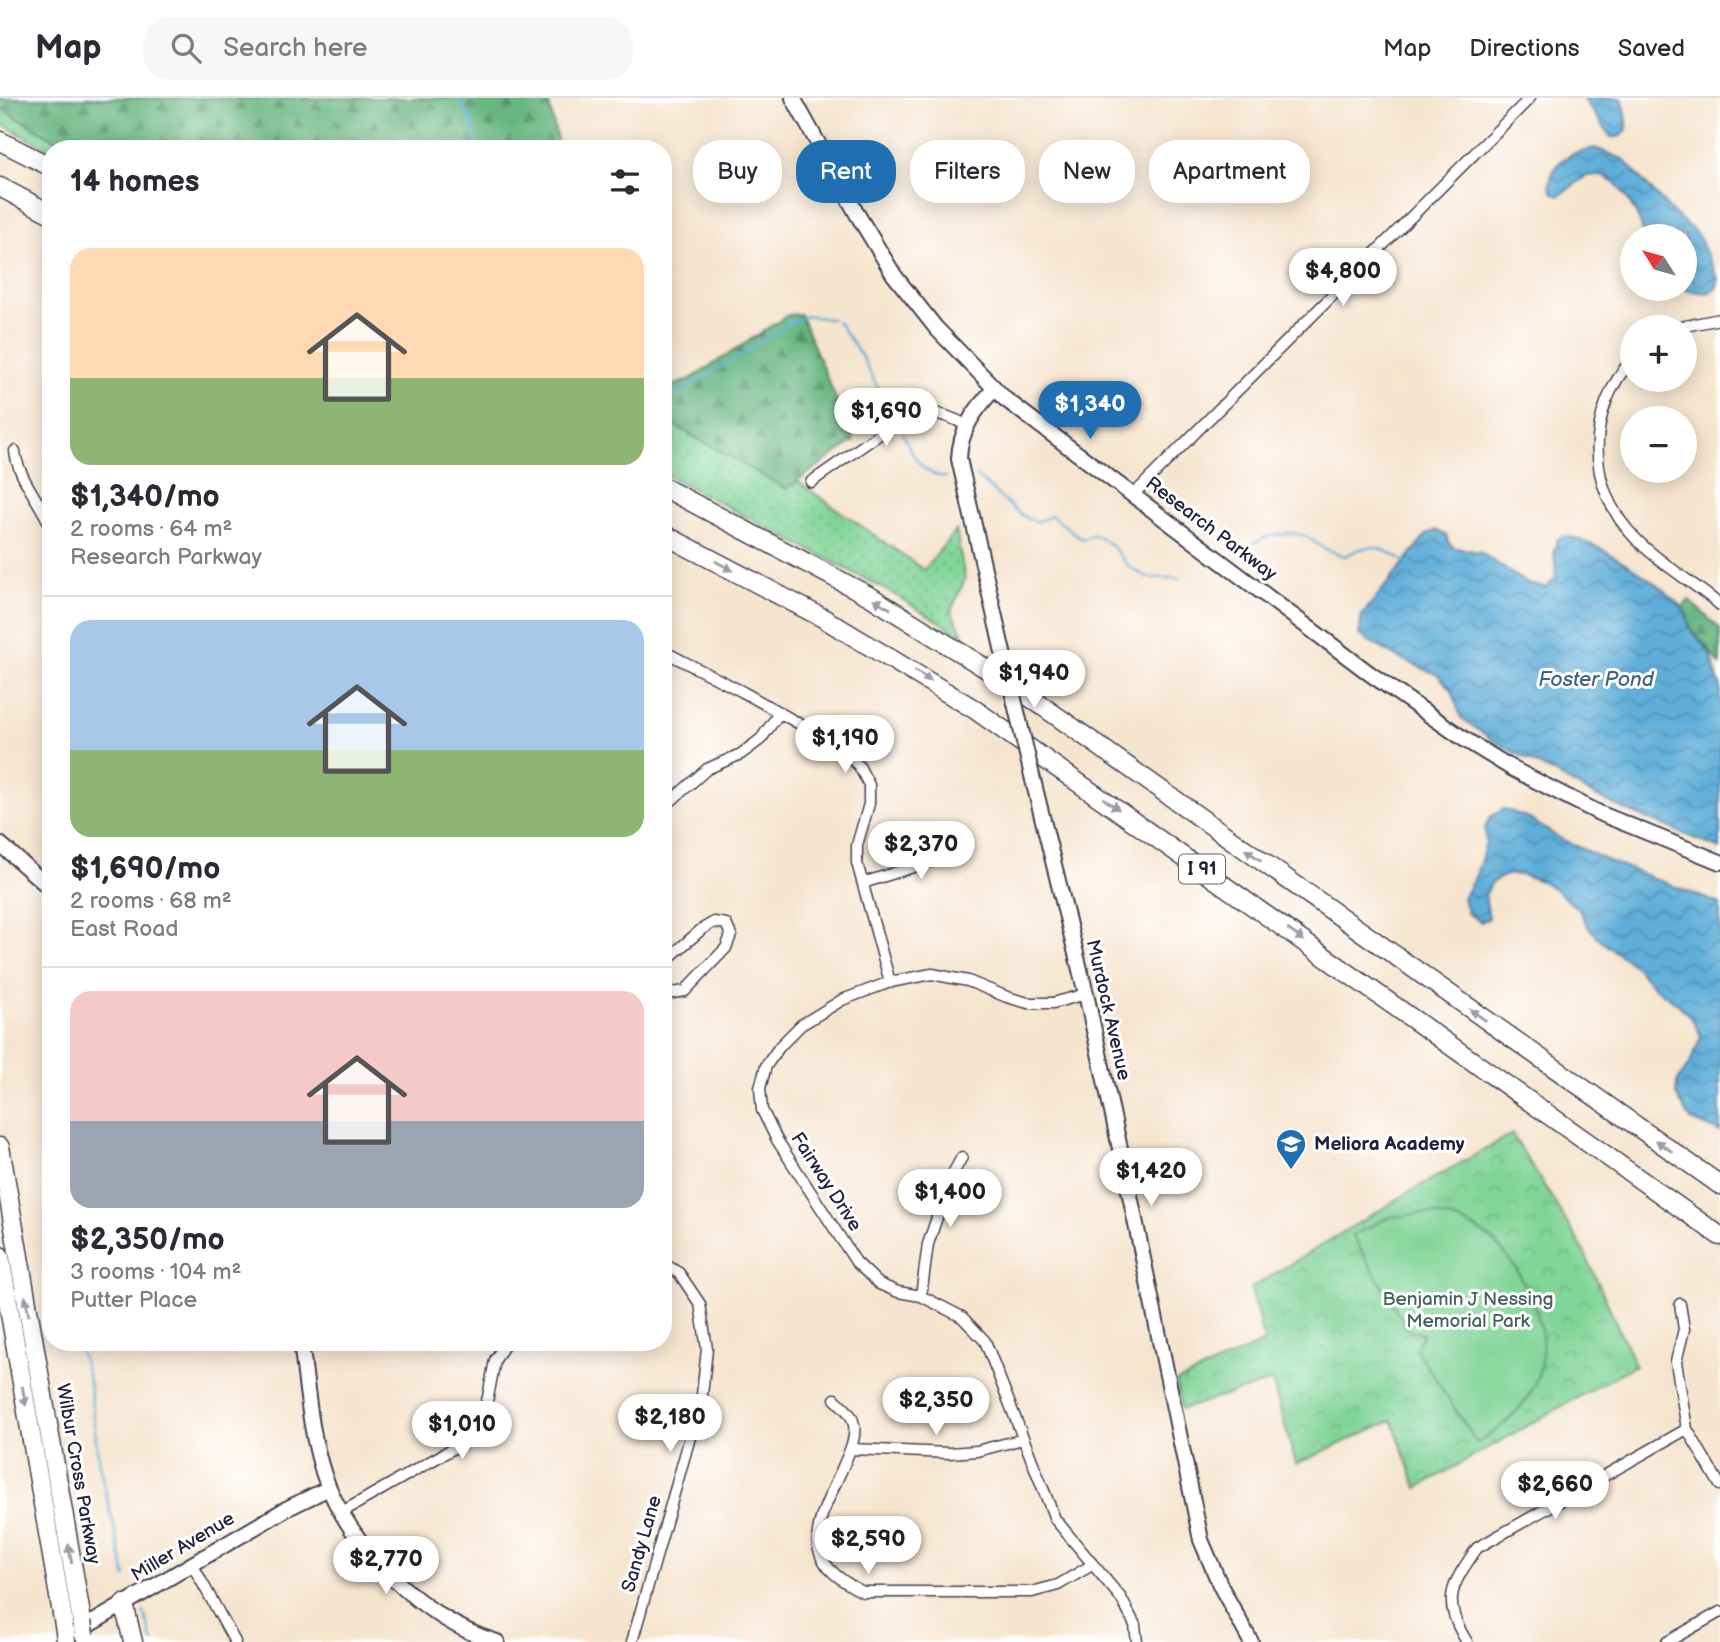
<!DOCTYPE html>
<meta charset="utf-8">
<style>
:root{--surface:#fff;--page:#f7f7f7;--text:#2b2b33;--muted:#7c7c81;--line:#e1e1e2;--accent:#1f6fb2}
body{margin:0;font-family:"Balsamiq Sans",sans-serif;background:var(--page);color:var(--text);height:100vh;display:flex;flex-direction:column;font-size:26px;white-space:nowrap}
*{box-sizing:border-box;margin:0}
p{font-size:23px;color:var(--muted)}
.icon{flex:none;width:38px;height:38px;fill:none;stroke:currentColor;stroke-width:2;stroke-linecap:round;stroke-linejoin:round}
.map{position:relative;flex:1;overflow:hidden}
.sheet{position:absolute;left:42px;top:42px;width:630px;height:1211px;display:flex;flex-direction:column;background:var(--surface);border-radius:28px;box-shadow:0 4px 18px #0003}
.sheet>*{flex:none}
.hud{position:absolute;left:693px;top:42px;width:665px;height:63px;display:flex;gap:14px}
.needle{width:46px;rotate:307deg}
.buttons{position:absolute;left:1620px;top:126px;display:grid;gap:14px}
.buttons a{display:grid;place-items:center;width:77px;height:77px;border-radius:50%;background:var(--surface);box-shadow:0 4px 18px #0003;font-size:35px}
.price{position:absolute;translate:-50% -60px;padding:0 16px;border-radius:24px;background:#fff;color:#222;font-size:23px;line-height:46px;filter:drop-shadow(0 2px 4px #0008)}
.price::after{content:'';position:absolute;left:50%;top:42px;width:21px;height:16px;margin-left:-10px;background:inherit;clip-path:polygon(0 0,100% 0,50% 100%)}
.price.current{background:var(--accent);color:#fff}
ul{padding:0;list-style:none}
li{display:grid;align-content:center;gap:14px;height:371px;padding:0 28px}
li+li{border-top:2px solid var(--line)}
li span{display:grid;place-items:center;height:217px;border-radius:21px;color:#555}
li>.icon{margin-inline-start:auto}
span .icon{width:126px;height:126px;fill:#fffc;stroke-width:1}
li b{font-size:30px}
h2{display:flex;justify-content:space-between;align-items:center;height:84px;padding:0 28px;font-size:30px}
.tag{padding:0 24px;border-radius:28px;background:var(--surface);box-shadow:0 4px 18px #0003;font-size:24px;line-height:63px}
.tag.current{background:var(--accent);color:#fff}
header{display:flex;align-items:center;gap:42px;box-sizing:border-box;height:98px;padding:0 35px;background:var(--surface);border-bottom:2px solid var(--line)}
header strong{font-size:33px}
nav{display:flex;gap:38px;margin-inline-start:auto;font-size:24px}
.search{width:490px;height:63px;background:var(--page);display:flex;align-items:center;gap:18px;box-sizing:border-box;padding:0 24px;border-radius:28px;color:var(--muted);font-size:26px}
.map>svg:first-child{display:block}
.grass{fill:url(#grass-dots);stroke:#517b68;stroke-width:2}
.forest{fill:url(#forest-firs);stroke:#456c5d;stroke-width:2}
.park{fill:url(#park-crowns);stroke:#517b68;stroke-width:2}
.garden{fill:#80d496;stroke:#517b68;stroke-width:2}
.water{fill:url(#water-waves);stroke:#40688a;stroke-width:2}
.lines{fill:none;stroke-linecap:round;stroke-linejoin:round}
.stream{stroke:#5faed9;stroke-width:2.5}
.street-casing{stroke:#423f51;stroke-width:13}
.secondary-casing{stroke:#423f51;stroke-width:18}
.highway-casing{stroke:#423f51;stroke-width:21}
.street{stroke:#fff;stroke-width:10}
.secondary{stroke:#fff;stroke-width:14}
.highway{stroke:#fff;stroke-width:18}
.secondary-bridge-casing{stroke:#423f51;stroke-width:18;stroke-linecap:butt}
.highway-bridge-casing{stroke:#423f51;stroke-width:21;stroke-linecap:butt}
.secondary-bridge{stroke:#fff;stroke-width:14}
.highway-bridge{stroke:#fff;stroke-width:18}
.oneway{fill:#9c9ca7}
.labels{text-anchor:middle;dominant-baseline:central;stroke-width:6;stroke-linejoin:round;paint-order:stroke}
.shield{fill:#fff;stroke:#646476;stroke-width:2}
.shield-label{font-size:18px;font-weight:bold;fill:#22223b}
.street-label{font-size:19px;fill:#22223b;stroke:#fff}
.poi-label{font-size:19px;font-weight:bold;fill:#22223b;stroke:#fff;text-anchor:start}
.park-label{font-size:19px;fill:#43605b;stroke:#fff}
.water-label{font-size:21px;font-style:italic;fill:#3d6182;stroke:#fff}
</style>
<header>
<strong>Map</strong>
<div class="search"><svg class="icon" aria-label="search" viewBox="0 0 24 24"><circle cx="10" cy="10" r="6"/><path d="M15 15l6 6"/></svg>Search here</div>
<nav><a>Map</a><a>Directions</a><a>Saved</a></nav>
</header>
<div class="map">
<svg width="1720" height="1544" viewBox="0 0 1720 1544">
<defs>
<pattern id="grass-dots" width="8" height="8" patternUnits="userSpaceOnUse" patternTransform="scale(1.75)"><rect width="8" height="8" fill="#80d496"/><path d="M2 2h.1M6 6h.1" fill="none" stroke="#6eb682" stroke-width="1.8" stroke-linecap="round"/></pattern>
<pattern id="forest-firs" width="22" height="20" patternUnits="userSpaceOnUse" patternTransform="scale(1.75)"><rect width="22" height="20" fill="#68b67f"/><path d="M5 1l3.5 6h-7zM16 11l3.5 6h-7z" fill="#559469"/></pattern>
<pattern id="park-crowns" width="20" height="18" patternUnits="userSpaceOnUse" patternTransform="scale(1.75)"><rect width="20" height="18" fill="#80d496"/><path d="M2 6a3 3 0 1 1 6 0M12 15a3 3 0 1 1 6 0" fill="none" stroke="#6eb682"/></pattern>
<pattern id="water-waves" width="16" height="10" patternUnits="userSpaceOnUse" patternTransform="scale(1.75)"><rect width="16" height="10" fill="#5faed9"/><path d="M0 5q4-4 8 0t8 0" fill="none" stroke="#4e8db1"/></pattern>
</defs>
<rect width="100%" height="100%" fill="#fff"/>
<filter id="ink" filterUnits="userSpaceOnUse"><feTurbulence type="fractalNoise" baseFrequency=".0143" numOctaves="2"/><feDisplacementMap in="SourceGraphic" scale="14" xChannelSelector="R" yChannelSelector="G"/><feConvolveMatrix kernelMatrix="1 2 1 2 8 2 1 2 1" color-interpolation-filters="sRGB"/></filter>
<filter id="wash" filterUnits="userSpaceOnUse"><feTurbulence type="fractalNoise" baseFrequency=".00686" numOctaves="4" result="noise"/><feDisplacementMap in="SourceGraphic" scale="28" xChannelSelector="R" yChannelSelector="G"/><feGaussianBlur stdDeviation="1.57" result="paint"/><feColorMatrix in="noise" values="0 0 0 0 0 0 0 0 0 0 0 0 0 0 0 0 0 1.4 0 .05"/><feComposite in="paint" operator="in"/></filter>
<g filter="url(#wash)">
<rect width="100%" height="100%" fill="#f6e5ce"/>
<path class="grass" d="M0,10L71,51H51V53L0,25Z
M663,321L786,391L797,383L924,472L956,432L965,481L951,513L965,539L888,493L663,375Z"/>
<path class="forest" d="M0,0H548L559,51H71L0,10Z
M800,216L854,343L786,391L663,321V291L689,282L788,217Z
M1689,502L1720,531V567L1707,549L1677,516Z"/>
<path class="park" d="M1512,1036L1582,1149L1635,1267L1417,1390L1392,1322L1296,1366L1272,1283L1182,1311L1176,1284L1264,1244L1251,1190L1411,1093Z"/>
<path class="garden" d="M1426,1115C1474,1122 1503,1143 1525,1187C1560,1254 1541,1307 1477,1345L1416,1251L1423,1236L1408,1232L1352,1137L1390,1119Z"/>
<path class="water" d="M1583,0H1622C1626,16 1636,41 1611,39Z
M1595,50L1623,61L1671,113L1695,134L1700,141L1718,181C1718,202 1697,193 1683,191H1685V138H1644C1641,121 1624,89 1608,81C1601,77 1594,77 1586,78L1559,98L1552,94C1545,81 1558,62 1572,56C1579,53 1587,52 1595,50Z
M1437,432L1447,438L1448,444L1455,450L1480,454L1526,485L1546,489L1556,480L1554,453L1558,440C1578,428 1673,493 1685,514C1688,520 1688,528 1693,534C1698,542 1708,550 1712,560C1715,569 1715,577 1720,586V751L1607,704L1499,646L1461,620L1452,592L1438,577L1397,559L1359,537L1362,517L1428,435Z
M1504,711L1526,719L1563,742L1604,761L1720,806V1034L1691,1022L1676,997L1677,984L1691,963L1701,938L1692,921L1678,906L1653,888L1634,867L1606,847L1589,830L1579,812L1556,792L1541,783L1522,777L1508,776L1492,784L1485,797L1489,820L1481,824L1467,815L1463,800L1476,777L1486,745L1485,730L1490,719Z"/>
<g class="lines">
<path class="stream" d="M458,0L470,20L478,51
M837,223L862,259L889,312
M663,301L678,296L791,225L806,218L832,221
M902,335C913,356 920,377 946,379
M976,378C988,387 1024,424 1036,423C1041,423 1047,419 1052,418L1082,441L1093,437L1099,439L1112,448L1129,469L1148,480H1179
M1234,455L1268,438L1291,435L1306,438L1323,450L1344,458C1350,456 1355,452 1361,451C1377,445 1393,456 1405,464
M48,1185L51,1189
M78,1244L89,1283L99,1366L126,1479
M144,1514L153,1544"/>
</g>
</g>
<g filter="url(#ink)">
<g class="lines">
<g class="street-casing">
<path id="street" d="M1680,229L1720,221
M1633,260C1586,314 1585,388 1635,440C1660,466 1693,484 1720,507
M15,353C17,378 41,405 51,429
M811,384L897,324C923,309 942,314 966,327
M1133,397L1530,0
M663,553L743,594L837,647L859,668L869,687V706L857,747V765L890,884
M663,710L707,671L741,656L761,641L780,614
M863,785L938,761L958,745
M663,865L702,831L714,824L726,826L731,837L726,850L685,893L673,895L663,887
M1086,896L1053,905H1028L1007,899L968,883L932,876L890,884L842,902L801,927L780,948L766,968L760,990L762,1012L777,1042L856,1164L879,1186L898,1194L921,1198L962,1219L985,1243L1055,1421L1121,1500L1135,1527L1137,1544
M921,1198L928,1146L950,1081L962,1059
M1680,1206L1684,1231L1676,1264L1687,1331L1720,1387
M835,1301C843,1309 852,1315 854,1327C856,1340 850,1352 845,1364C821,1421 790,1458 863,1494H1032L1058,1487L1092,1467
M851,1351L950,1355L977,1353L1023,1341
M342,1414L461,1346L480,1324L488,1299L495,1262L506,1244
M192,1466L235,1544
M632,1544L702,1297L707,1251L700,1206L679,1175L663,1165
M1467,1544C1441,1502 1451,1488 1477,1450L1687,1331
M1667,1544L1720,1514"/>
</g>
<g class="secondary-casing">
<path id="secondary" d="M793,0L857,116L894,177L936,230L1005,301L1369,575L1464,641L1513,671L1599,715L1720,764
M994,291C975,312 960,331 959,361L1002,550
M1033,682L1086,896L1125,1073L1201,1442L1221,1489L1251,1544
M0,746L51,791
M301,1244C307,1288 310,1335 324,1377C348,1448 425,1524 497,1544
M75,1535L286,1411L329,1390"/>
</g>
<g class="highway-casing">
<path id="highway" d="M0,43L51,69
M0,89L51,116
M663,389L871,499L1014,588L1720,1087
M663,436L823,520L974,611L1720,1138
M0,1049L82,1523
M0,1158L65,1533
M124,1506L133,1544"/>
</g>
<use href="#street" class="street"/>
<use href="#secondary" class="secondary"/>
<use href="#highway" class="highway"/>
<g class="secondary-bridge-casing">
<path id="secondary-bridge" d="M1002,550L1033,682"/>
</g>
<g class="highway-bridge-casing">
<path id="highway-bridge" d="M82,1523L84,1537
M65,1533L66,1544"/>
</g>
<use href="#secondary-bridge" class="secondary-bridge"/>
<use href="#highway-bridge" class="highway-bridge"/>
</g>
<defs><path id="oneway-solid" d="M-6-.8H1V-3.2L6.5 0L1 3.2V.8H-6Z" transform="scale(1.75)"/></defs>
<g class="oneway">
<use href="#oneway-solid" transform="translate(724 468) rotate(28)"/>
<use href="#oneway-solid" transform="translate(882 506) rotate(-150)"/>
<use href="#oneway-solid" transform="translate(923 578) rotate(32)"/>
<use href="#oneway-solid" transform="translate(1111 706) rotate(35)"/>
<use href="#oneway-solid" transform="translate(1253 757) rotate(-145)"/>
<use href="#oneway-solid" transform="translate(1296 837) rotate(35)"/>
<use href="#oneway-solid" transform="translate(1478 917) rotate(-145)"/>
<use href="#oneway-solid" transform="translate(1664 1048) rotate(-145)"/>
<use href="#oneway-solid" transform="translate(27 1208) rotate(-100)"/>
<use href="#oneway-solid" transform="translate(24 1298) rotate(80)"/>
<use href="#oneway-solid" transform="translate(70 1456) rotate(-100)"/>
</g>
</g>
<defs>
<g id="school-pin" transform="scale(1.575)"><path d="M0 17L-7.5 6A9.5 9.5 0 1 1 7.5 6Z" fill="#1f6fb2" stroke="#fff"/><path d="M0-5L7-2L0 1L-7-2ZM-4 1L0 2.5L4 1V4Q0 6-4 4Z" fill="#fff"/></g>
</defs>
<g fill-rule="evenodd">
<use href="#school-pin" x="1291" y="1046"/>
</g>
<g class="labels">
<rect class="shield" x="1179" y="756.5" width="46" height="29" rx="5"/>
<g class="shield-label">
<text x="1202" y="771">I 91</text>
</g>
<g class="street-label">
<text transform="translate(1211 431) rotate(37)">Research Parkway</text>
<text transform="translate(1108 912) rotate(77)">Murdock Avenue</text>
<text transform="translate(826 1084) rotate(57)">Fairway Drive</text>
<text transform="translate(78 1376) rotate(80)">Wilbur Cross Parkway</text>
<text transform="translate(642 1446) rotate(-74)">Sandy Lane</text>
<text transform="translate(183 1449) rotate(-31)">Miller Avenue</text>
</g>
<g class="poi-label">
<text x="1314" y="1046">Meliora Academy</text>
</g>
<g class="park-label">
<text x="1468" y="1201">Benjamin J Nessing<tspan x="1468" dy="22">Memorial Park</tspan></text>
</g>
<g class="water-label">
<text x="1596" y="581">Foster Pond</text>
</g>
</g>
</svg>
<div class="buttons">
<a><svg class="needle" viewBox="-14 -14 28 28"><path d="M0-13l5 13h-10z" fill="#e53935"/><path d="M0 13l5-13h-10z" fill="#7c7c81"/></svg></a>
<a>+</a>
<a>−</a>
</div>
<b class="price" style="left:1343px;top:210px">$4,800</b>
<b class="price current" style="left:1090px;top:343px">$1,340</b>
<b class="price" style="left:886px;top:350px">$1,690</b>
<b class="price" style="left:1034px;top:612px">$1,940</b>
<b class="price" style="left:845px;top:677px">$1,190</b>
<b class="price" style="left:921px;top:783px">$2,370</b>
<b class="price" style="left:1151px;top:1110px">$1,420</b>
<b class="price" style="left:950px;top:1131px">$1,400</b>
<b class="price" style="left:936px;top:1339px">$2,350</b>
<b class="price" style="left:670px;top:1356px">$2,180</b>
<b class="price" style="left:462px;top:1363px">$1,010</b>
<b class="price" style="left:1555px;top:1423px">$2,660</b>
<b class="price" style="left:868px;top:1478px">$2,590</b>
<b class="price" style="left:386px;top:1498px">$2,770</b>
<div class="hud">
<a class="tag">Buy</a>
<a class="tag current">Rent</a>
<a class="tag">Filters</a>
<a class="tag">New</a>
<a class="tag">Apartment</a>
</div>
<section class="sheet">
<h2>14 homes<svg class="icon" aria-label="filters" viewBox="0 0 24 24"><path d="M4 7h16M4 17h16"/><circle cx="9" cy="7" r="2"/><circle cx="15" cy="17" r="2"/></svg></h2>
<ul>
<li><span style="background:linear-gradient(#ffd9b3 60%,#8fb573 0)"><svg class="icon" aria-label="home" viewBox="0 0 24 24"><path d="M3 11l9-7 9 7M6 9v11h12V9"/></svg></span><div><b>$1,340/mo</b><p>2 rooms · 64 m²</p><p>Research Parkway</p></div></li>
<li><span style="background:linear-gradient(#a9c7e8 60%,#8fb573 0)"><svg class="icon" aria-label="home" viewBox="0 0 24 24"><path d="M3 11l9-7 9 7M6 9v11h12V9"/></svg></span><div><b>$1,690/mo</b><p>2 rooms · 68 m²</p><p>East Road</p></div></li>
<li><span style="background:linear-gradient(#f6c9c9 60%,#9aa5b1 0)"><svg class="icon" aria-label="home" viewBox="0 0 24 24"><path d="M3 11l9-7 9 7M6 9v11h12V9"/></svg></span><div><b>$2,350/mo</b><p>3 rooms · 104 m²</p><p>Putter Place</p></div></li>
</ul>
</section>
</div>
